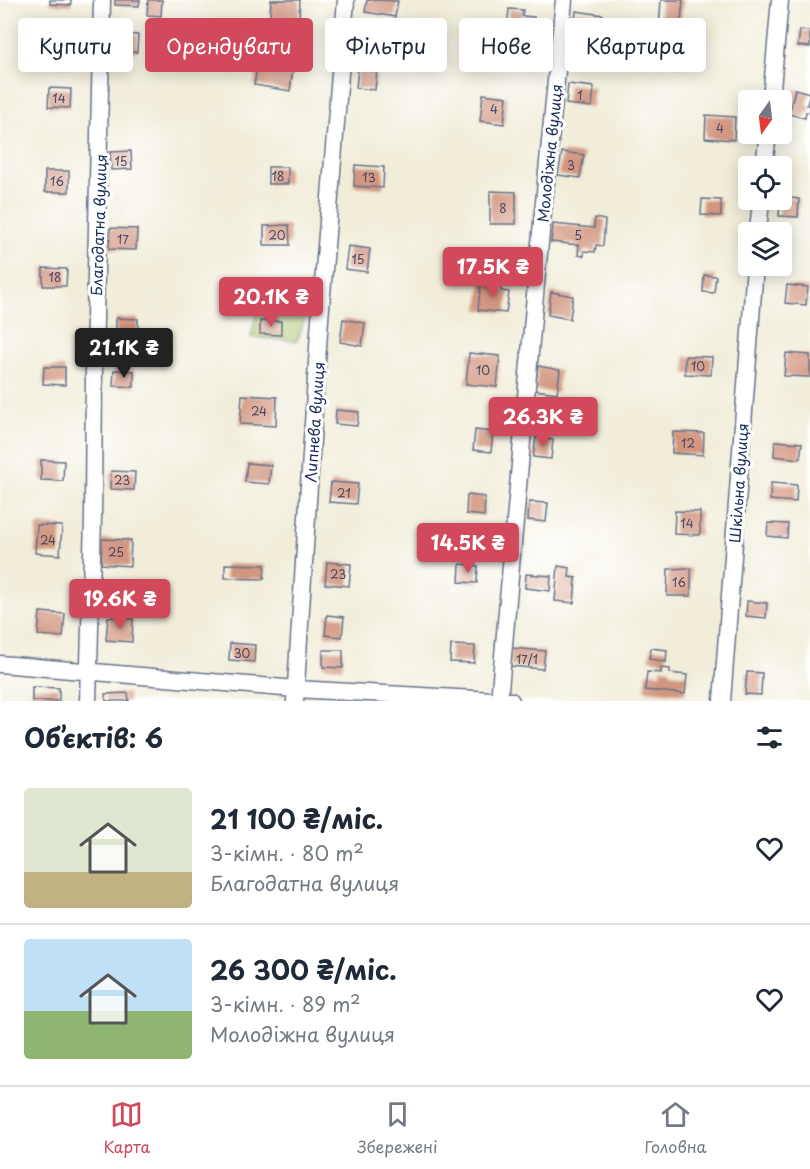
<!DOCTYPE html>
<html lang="uk">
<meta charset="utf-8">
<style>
:root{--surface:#fff;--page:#f2f2f3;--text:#1f2937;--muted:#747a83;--line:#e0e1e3;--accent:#d1495b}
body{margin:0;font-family:"Playpen Sans",sans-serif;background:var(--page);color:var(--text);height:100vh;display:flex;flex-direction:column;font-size:22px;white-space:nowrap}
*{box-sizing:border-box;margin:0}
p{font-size:20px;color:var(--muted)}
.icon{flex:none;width:33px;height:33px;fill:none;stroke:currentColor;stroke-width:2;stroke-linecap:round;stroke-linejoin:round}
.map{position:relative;height:701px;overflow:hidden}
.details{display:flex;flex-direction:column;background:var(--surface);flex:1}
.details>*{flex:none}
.hud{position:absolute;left:18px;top:18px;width:774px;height:54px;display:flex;gap:12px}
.needle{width:39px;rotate:194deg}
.tools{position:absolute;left:738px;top:90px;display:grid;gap:12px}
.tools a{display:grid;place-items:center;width:54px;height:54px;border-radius:6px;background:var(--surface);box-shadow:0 3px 15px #0003;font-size:30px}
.price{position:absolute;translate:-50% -51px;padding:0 14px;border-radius:6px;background:var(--accent);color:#fff;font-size:20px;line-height:39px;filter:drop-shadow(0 2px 3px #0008)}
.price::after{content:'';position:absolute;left:50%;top:36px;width:18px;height:14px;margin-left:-9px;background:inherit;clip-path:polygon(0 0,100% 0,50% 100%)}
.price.current{background:#222;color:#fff}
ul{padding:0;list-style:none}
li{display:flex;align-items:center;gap:18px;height:150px;padding:0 24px}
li+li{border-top:2px solid var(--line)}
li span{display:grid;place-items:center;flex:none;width:168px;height:120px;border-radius:6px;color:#555}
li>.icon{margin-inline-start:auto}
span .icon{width:72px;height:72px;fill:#fffc;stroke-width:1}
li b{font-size:26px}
h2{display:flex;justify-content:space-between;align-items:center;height:72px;padding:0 24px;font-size:26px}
.chip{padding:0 21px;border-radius:6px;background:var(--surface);box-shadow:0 3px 15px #0003;font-size:21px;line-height:54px}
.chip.current{background:var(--accent);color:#fff}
.menu{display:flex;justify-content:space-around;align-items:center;height:84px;border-top:2px solid var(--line);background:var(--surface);font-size:16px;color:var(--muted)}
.menu a{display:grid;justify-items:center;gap:3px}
.menu .current{color:var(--accent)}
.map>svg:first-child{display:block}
.green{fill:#abc66d;stroke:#637a66;stroke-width:1.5}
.building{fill:#d2957f}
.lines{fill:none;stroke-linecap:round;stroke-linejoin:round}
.street-casing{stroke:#667289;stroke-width:19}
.street{stroke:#fff;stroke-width:16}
.labels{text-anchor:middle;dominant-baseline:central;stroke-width:6;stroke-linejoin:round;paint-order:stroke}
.number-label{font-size:12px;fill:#494866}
.street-label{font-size:15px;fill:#1b2f5e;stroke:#fff}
</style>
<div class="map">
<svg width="810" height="701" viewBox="0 0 810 701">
<rect width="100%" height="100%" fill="#fff"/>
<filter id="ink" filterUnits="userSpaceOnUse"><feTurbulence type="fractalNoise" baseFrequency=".0167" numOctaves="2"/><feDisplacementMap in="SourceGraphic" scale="12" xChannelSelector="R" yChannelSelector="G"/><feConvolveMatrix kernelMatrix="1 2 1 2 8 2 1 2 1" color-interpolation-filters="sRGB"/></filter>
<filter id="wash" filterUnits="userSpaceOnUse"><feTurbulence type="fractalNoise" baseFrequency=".008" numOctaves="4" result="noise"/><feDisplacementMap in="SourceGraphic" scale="24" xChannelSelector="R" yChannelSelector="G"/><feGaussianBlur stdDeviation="1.35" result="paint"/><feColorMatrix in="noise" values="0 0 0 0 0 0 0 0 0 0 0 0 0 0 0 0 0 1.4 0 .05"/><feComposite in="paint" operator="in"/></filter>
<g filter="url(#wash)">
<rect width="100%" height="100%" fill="#f1edd9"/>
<path class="green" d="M259,302L310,305L297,341L251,337Z"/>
<g id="blocks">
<path class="building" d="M50,0H71V5L50,4Z
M115,0H140L139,6L115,5Z
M148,0H162L161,16L147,15Z
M271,0H300L299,20L270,18Z
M367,0L398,1L395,17L365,12Z
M661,0H683L679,44L658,42Z
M509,9L523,10L522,16L534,17L532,41L506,38Z
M576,11L603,15L599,42L573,38Z
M800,30L810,31V47L798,46Z
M114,34L138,35L137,52L113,51Z
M59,51H81V66H59Z
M258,62L293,68L290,91L254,85Z
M358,69L377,71L375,90L356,88Z
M568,84L594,87L592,107L566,104Z
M49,88L71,89L70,108L48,107Z
M795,89L810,93L807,105H810V113L806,112L805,118L789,114Z
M483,94L507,97L504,124L480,121Z
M706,115L735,117L734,140L705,138Z
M131,151L132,169L111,170L110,152Z
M562,152L584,155L580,178L558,175Z
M355,165L384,167L383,188L354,186Z
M268,167H288V184H268Z
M45,171H69V192H45Z
M490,191L516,192V224H490Z
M782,197L799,199L798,217L779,216L780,200Z
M702,199L721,200V216L701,215Z
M595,218L605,220L603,246L596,245L595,252L584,251V256L578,255L579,245L551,242L553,224L594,228Z
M289,225L290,245H264V226Z
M110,228L137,229L136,250L109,249Z
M348,246L370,249L367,272L345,269Z
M43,268L67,269L66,286H43Z
M704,275L716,276L714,293L703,292Z
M481,281L502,283L501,291L509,292L506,313L478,310Z
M787,285L808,287L806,305L785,303Z
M551,292L573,296L570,319L548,315Z
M116,318L138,319V335L116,334Z
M343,319L365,323L362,346L340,342Z
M260,321H281V335L260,334Z
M469,353L500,356L497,387L466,384Z
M786,353L810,355V377L784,376Z
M685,356L712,357L711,375L685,374Z
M538,366L560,370L557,393L535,390Z
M44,367H65V385L43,384Z
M114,370L134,371V387L113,386Z
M242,395L277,397L276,426L240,424Z
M336,410L359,412L357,426L335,424Z
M475,430L493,432L491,452L473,450Z
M673,432L704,433L703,455L672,453Z
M536,437L553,440L551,459L533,457Z
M775,441L802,443L800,459L774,456Z
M41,460L64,461L63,481L41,480Z
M247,463L271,465L269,484L245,482Z
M111,471L135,472L134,490L110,489Z
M331,482L358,484L356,504L329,502Z
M771,483L797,485L796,502L770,500Z
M467,495L485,497L484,516L466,514Z
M529,502L548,503L546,522L528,520Z
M675,511L700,512V535L674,534Z
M768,523L788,524L787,538L767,536Z
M37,525L62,526L60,555L35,553Z
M102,539L131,540L130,566L101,564Z
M327,562L351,564L349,586L325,584Z
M225,564L265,565L264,579L225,578Z
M460,564L478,566L477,583L459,582Z
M558,566L570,568L569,577L576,578L574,603L555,601Z
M691,568V596H667L668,569Z
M526,574L551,576L550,591L525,588Z
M747,601L767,603L766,618L746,616Z
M40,612L65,614L63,637L38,635Z
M327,615L344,617L342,637L325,635Z
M108,617L133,619L132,642L106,640Z
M230,643L255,645L254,662L229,660Z
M451,645L475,646L474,663L450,662Z
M511,648L545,651L543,669L510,666Z
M651,648L667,650L666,662L649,659Z
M323,650H343V668L323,667Z
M661,668L670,669V673L687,675L685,694L645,690L647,672L661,673Z
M747,672L762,673L761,695L745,694Z
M32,687L59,688V701H32Z
M128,693L129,701H106L105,694Z"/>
</g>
</g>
<g filter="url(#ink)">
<use href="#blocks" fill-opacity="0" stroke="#667289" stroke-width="1.5"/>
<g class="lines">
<g class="street-casing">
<path id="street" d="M771,100L780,0
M764,166L768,134
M758,232L761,200
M0,664L296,689L511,701
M88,701L93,518L94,364L102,0
M295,701L319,332L346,0
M499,701L537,273L564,0
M722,701L755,266"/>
</g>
<use href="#street" class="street"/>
</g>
</g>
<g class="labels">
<g class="number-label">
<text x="580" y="95">1</text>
<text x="59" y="98">14</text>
<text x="494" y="109">4</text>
<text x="720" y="128">4</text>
<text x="121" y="161">15</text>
<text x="571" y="165">3</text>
<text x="278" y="176">18</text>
<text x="369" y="177">13</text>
<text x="57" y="181">16</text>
<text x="503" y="208">8</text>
<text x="277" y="235">20</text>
<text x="578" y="235">5</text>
<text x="123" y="239">17</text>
<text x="358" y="259">15</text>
<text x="55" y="277">18</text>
<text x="698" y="366">10</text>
<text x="483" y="370">10</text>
<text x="259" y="411">24</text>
<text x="688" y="443">12</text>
<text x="122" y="480">23</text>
<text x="344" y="493">21</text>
<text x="687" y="523">14</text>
<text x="48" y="540">24</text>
<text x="116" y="552">25</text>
<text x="338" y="574">23</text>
<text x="679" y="582">16</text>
<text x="242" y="653">30</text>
<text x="527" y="659">17/1</text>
</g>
<g class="street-label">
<text transform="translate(549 153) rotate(-84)">Молодіжна вулиця</text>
<text transform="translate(98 225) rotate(-88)">Благодатна вулиця</text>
<text transform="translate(314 422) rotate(-86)">Липнева вулиця</text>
<text transform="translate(738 483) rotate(-86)">Шкільна вулиця</text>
</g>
</g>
</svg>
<div class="tools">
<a><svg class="needle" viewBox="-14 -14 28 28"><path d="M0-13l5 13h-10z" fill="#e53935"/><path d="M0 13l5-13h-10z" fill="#747a83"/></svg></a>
<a><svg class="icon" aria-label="locate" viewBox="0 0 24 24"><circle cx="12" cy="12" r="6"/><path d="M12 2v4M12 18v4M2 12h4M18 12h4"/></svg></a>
<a><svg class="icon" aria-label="layers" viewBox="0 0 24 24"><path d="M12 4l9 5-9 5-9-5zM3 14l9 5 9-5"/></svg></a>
</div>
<b class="price" style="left:493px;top:298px">17.5K ₴</b>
<b class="price" style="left:271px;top:328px">20.1K ₴</b>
<b class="price current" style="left:124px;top:379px">21.1K ₴</b>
<b class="price" style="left:543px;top:448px">26.3K ₴</b>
<b class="price" style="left:468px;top:574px">14.5K ₴</b>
<b class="price" style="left:120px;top:630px">19.6K ₴</b>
<div class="hud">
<a class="chip">Купити</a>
<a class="chip current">Орендувати</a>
<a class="chip">Фільтри</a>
<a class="chip">Нове</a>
<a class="chip">Квартира</a>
</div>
</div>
<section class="details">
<h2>Об’єктів: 6<svg class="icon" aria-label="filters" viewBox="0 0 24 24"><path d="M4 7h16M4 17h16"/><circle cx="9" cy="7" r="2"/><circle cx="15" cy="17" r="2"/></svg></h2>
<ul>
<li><span style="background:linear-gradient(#dfe7d0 70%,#c2b280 0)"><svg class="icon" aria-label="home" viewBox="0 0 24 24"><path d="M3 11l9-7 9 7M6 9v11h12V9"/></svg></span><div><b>21 100 ₴/міс.</b><p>3-кімн. · 80 m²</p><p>Благодатна вулиця</p></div><svg class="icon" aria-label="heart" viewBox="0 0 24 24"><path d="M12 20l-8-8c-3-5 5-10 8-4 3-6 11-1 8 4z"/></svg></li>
<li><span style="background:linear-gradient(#bfe0f5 60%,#8fb573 0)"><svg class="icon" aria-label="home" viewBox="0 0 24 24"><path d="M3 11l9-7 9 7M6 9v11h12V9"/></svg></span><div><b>26 300 ₴/міс.</b><p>3-кімн. · 89 m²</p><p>Молодіжна вулиця</p></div><svg class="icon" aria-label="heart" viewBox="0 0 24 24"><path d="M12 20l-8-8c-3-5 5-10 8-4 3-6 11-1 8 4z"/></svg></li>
</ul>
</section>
<nav class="menu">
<a class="current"><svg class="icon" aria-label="map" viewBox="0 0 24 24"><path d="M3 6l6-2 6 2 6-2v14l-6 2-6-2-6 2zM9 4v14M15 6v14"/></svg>Карта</a>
<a><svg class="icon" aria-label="saved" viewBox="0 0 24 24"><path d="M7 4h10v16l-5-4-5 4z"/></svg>Збережені</a>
<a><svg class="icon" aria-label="home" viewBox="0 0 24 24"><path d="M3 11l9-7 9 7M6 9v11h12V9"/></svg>Головна</a>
</nav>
